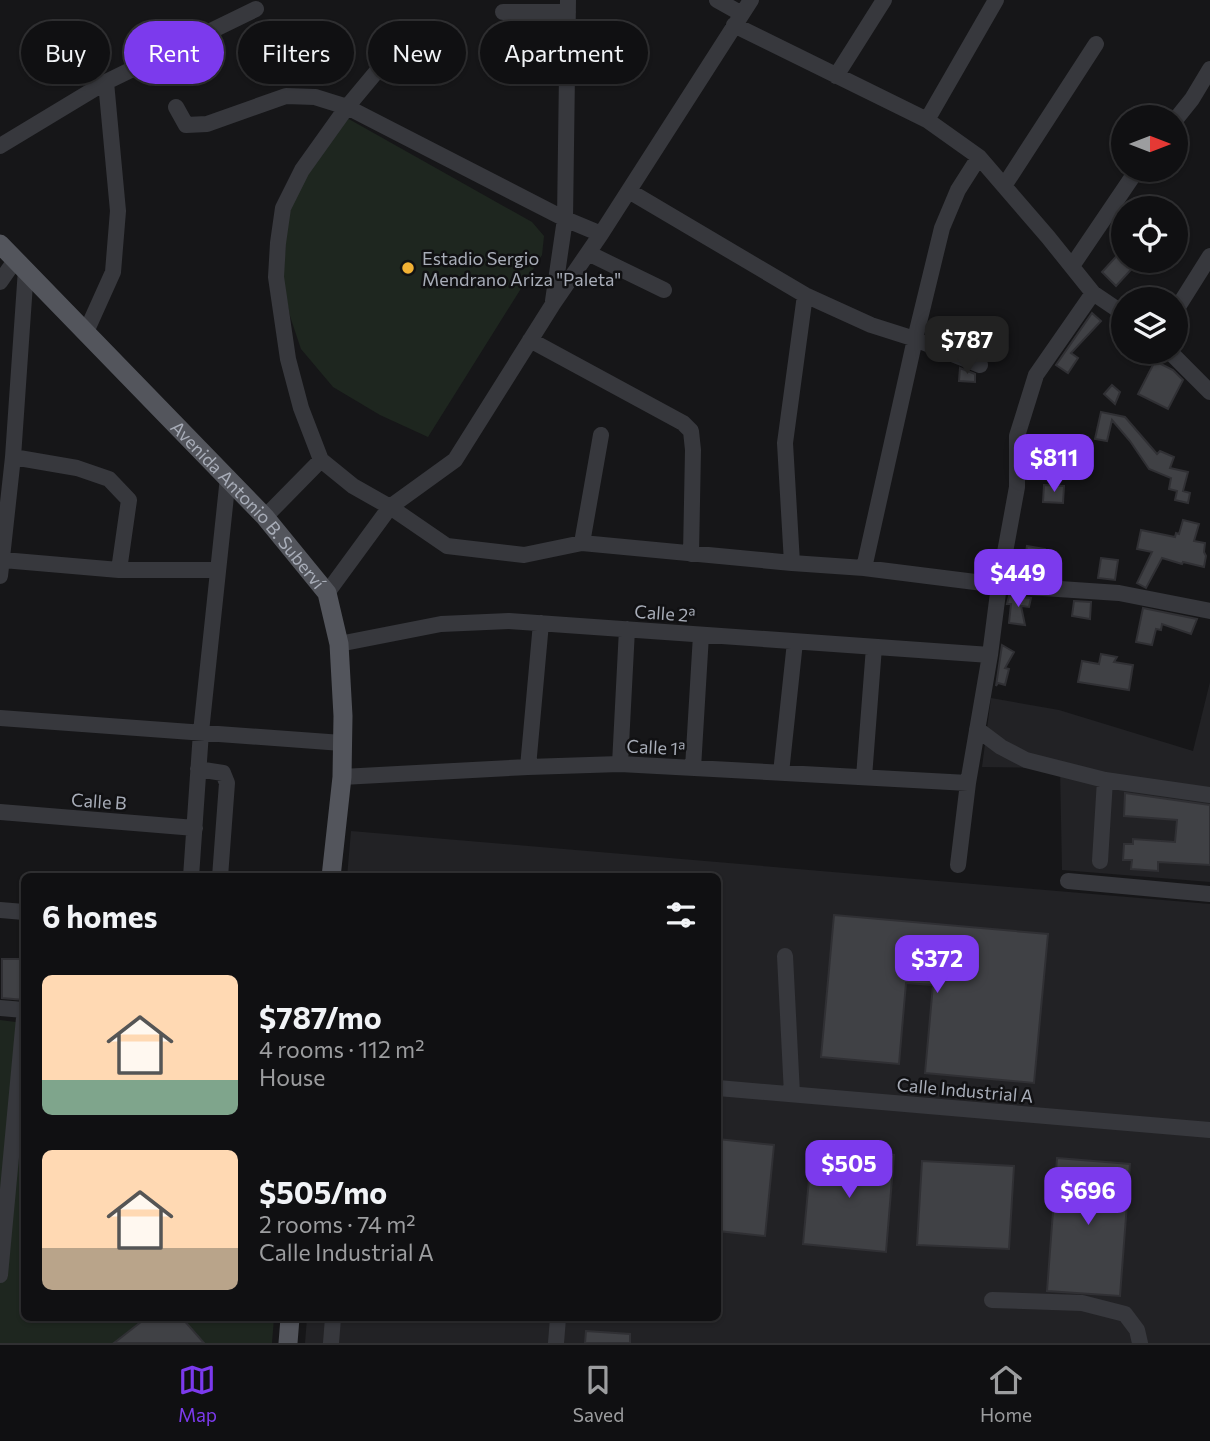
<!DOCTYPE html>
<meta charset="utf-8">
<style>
:root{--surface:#101012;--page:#1e1e20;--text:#f1f3f6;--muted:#9c9d9f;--line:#303032;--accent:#7c3aed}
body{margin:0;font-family:Commissioner,sans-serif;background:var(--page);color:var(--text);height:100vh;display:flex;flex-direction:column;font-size:26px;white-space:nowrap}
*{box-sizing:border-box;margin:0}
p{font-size:23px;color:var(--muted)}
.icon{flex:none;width:38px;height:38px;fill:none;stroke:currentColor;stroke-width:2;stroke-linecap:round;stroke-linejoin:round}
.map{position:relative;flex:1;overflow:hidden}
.details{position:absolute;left:21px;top:873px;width:700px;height:448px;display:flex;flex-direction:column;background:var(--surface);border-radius:10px;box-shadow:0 2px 5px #0004,0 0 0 2px var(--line)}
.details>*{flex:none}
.top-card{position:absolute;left:21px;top:21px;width:700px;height:63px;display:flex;gap:14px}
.needle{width:46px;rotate:90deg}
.buttons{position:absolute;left:1111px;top:105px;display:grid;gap:14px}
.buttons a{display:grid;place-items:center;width:77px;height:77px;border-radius:50%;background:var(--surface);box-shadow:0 2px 5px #0004,0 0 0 2px var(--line);font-size:35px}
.price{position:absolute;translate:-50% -60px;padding:0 16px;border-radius:14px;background:var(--accent);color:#fff;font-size:23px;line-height:46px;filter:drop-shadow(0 2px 4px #0008)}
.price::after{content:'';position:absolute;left:50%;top:42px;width:21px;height:16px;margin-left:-10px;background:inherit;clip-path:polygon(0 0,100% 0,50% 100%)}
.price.selected{background:#222;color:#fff}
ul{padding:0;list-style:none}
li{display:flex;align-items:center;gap:21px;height:175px;padding:0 21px}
li span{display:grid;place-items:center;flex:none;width:196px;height:140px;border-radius:10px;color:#555}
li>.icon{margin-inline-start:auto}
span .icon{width:84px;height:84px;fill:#fffc;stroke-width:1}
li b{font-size:30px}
h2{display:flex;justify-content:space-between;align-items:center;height:84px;padding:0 21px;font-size:30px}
.pill{padding:0 24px;border-radius:32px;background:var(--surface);box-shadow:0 2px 5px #0004,0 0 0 2px var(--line);font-size:24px;line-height:63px}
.pill.selected{background:var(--accent);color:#fff}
.menu{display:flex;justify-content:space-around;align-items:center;height:98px;border-top:2px solid var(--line);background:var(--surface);font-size:19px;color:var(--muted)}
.menu a{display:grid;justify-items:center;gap:4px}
.menu .selected{color:var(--accent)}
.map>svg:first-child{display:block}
.built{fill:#222225}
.green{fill:#1e261f}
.building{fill:#404145;stroke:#303034;stroke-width:2}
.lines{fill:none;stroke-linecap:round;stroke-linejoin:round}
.minor{stroke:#37383d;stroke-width:16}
.major{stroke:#53555c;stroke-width:19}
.poi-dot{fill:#f2b134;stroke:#111113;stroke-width:2.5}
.labels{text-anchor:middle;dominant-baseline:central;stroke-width:5;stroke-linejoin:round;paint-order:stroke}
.poi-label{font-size:18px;fill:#a8adb8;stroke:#111113;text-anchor:start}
.street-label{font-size:18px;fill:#a8adb8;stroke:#111113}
</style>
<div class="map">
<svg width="1210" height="1343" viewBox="0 0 1210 1343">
<rect width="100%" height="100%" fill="#161618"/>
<path class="built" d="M1210,682V882L1062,870L1060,768L982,767L991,698L1059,710L1193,751Z
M351,831L1210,904V1343H305L307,1318H718V877H347Z"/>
<path class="green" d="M347,118L532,222L544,236L542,255L428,437L380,415L333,387L301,349L290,316L283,282L288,211L312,166Z
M0,1020L24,1023V1318H274L272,1343H0Z"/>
<path class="building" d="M1124,248V261H1139L1116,286L1102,272Z
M1092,313L1101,321L1071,353L1078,358L1068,373L1056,365Z
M1155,361L1173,370L1183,380L1168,409L1138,394Z
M960,368L975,374V382L959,381Z
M1112,385L1120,392L1115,404L1104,394Z
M1101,412L1125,417L1157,454L1160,451L1174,457L1170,468L1188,472L1183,491L1190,493L1188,503L1175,500L1177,491L1169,489L1171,478L1149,469L1130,441L1112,420L1107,441L1095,439Z
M1044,485L1064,486L1063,503L1043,502Z
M1183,520L1199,524L1194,541L1205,543L1204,552L1206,556L1204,567L1183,562L1182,564L1162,558L1146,588L1137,583L1152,552L1137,549L1141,530L1175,537L1176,533L1179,534Z
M1027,546L1045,549L1047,562L1038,560L1036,571L1023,568Z
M1101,558L1118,560L1115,580L1098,578Z
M1009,596L1031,598L1029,607L1021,606L1025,625L1009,623L1011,604H1007Z
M1074,601L1091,602L1090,619L1072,616Z
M1143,608L1197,619L1191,634L1162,624L1161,630L1156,629L1152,645L1136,642Z
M1002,645L1014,652L1005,668L1009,669L1005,685L998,683L996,686Z
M1101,654L1117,657L1114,662L1133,665L1129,690L1078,682L1082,661L1099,664Z
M1125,793L1210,805V865L1158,862V871L1131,869L1132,860H1123L1124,844H1133V839L1175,842L1177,820L1124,816Z
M834,915L1048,934L1034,1083L925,1073L933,985L906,983L899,1064L821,1057Z
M2,959H24V1000L2,998Z
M718,1139L774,1145L765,1236L718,1231Z
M812,1147L894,1155L886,1252L803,1244Z
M1057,1158L1130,1164L1120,1296L1047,1291Z
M922,1161L1014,1166L1009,1249L917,1245Z
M146,1318H182L204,1343H114Z
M586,1331L630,1334V1343H585Z"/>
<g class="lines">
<path class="minor" d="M717,0L742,14
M503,12H568
M734,25L927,120L979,157L1048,237L1093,293L1124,314
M392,53L347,107L302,170L283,208L278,243L276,277L288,359L301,408L321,460L353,486L390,507L447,546L524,555L582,543L792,563L864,568L999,585L1119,593L1210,611
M836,76L884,0
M176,107L186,125L207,124L286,96L315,97L347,107L565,219L601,234
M1176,119L1192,99L1210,69
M927,120L996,0
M0,146L106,82L256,9
M1004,186L1096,44
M629,191L805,295L871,325L915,339L980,365
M588,253L664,290
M1072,266L1137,170
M0,282L16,259
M553,301L565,219L568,0
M1176,310L1210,256
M86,332L113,272L118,211L106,82
M530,340L683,423L691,431L693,450L691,554
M1170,352L1210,392
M13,457L77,468L109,479L129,500L119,570
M265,517L321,460
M582,543L601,435
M3,560L119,570H218
M792,563L785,443L805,295
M864,568L915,339L942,228L958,190L979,157
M0,576L13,457L26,269
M327,593L390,507L455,460L553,304L601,234L751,0
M339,644L441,624L509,621L990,655
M0,718L342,743
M977,729L1001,747L1026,760L1105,780L1210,795
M620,764L627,629
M528,767L541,623
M693,768L701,635
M198,769L223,773L227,783L220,877
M781,773L795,642
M342,777L528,767L620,764L968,783
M864,777L874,647
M0,812L195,828
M1100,861L1105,780
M958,865L968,783L990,655L999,585L1017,487V436L1036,375L1093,293
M191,877L201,732L228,477
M1068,881L1210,894
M0,910L24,912
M785,956L792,1094
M0,1008L24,1010
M718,1088L1210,1130
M0,1275L24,1018
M992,1300L1082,1303L1125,1314L1137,1330L1140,1343
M331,1343L333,1318
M556,1343L558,1318"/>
<g class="major">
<path id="s1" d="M0,244L265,517L327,593L339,644L343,716L342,777L331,877"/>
<path d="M288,1343L290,1318"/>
</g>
</g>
<circle class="poi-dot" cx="408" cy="268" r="7"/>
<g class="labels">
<g class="poi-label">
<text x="422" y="258">Estadio Sergio<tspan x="422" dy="21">Mendrano Ariza "Paleta"</tspan></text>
</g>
<g class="street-label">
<text stroke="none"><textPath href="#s1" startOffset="360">Avenida Antonio B. Suberví</textPath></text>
<text transform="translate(665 613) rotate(4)">Calle 2ª</text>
<text transform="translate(656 747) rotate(3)">Calle 1ª</text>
<text transform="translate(99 801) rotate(4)">Calle B</text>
<text transform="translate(965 1090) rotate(5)">Calle Industrial A</text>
</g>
</g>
</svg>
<div class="buttons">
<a><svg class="needle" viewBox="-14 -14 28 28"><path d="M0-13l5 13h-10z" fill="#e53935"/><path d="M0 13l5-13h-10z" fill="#9c9d9f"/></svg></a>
<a><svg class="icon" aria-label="locate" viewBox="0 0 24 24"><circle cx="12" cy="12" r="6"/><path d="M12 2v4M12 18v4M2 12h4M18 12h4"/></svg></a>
<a><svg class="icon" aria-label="layers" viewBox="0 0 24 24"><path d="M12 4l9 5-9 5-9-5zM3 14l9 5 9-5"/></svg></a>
</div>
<b class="price selected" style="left:967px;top:376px">$787</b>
<b class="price" style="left:1054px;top:494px">$811</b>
<b class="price" style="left:1018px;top:609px">$449</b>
<b class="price" style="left:937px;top:995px">$372</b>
<b class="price" style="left:849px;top:1200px">$505</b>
<b class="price" style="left:1088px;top:1227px">$696</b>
<div class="top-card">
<a class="pill">Buy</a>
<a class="pill selected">Rent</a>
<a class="pill">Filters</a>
<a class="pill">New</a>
<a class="pill">Apartment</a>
</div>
<section class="details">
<h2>6 homes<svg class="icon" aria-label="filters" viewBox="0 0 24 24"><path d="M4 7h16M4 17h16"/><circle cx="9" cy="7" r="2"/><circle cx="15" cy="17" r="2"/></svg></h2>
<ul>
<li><span style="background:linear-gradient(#ffd9b3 75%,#7fa58c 0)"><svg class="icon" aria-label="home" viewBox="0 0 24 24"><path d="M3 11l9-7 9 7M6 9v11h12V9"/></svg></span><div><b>$787/mo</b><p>4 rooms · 112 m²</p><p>House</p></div></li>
<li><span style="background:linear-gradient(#ffd9b3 70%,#b9a48a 0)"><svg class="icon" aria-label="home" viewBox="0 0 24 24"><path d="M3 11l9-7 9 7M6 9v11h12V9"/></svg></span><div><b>$505/mo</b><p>2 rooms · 74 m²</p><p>Calle Industrial A</p></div></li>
</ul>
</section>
</div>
<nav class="menu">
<a class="selected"><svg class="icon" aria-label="map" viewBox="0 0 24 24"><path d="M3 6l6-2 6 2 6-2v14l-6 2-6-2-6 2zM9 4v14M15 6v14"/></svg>Map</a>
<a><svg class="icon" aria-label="saved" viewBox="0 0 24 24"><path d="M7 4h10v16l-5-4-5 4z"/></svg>Saved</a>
<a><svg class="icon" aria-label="home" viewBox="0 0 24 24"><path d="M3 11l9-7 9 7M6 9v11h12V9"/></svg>Home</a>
</nav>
